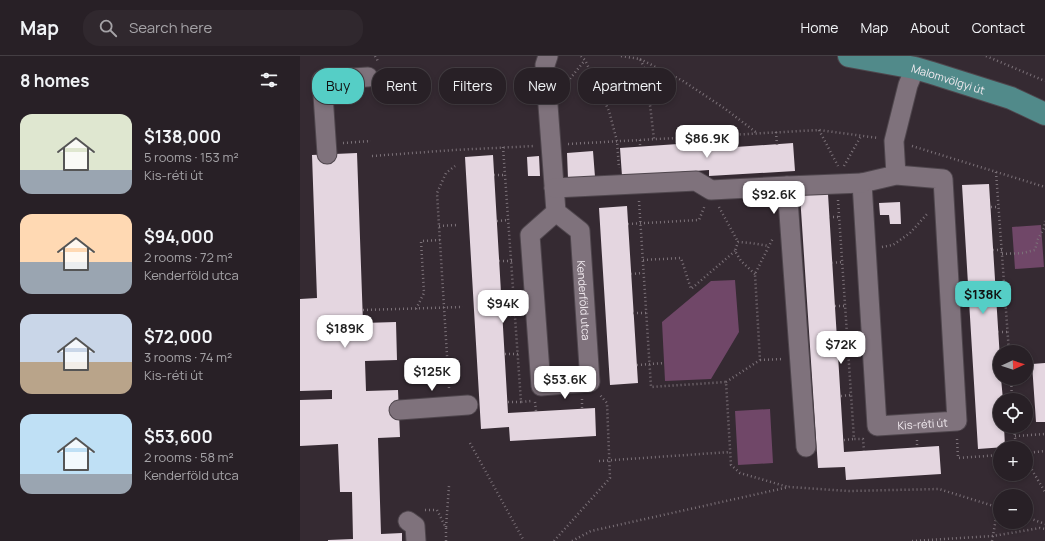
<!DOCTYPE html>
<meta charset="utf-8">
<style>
:root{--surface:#282026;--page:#30282e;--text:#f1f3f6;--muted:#a5a3a7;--line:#443e43;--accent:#55cec6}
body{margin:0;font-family:Manrope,sans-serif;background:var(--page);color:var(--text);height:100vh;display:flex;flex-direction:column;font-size:15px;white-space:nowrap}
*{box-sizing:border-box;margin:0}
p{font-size:13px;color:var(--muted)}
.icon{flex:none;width:22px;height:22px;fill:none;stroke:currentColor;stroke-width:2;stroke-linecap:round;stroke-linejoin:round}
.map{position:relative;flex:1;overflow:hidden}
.drawer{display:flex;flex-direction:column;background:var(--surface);width:300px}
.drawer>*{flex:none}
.banner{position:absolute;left:12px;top:12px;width:380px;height:36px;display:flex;gap:8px}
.needle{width:26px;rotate:87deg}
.fabs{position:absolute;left:693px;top:289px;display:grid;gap:8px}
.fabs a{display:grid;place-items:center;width:40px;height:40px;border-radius:50%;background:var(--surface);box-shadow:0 2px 6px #0003,0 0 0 1px var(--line);font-size:20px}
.price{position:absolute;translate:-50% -34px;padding:0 9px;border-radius:8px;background:#fff;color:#222;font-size:13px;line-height:26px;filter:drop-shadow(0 1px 2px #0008)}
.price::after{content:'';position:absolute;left:50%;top:24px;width:12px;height:9px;margin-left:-6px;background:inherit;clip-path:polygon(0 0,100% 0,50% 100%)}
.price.active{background:var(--accent);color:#111}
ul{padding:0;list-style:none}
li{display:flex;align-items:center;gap:12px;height:100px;padding:0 20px}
li span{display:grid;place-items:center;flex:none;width:112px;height:80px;border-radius:12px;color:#555}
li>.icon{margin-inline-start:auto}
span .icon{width:48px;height:48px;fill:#fffc;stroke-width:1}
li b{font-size:17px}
h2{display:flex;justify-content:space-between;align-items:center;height:48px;padding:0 20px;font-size:17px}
.pill{padding:0 14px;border-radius:16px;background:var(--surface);box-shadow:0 2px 6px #0003,0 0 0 1px var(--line);font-size:14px;line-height:36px}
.pill.active{background:var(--accent);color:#111}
header{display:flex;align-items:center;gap:24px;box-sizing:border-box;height:56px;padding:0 20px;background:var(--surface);border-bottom:1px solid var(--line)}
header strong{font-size:19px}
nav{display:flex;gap:22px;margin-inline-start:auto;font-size:14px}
.search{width:280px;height:36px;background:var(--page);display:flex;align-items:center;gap:10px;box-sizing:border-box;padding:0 14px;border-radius:16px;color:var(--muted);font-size:15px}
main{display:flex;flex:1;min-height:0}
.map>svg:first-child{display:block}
.green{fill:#704768}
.building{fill:#e4d6e0}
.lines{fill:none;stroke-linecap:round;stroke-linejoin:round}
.minor-casing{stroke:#4f464d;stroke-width:21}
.major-casing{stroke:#4f464d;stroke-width:24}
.path{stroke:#7c7279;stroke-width:2.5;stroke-dasharray:1 3;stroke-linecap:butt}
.minor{stroke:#7f727c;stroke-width:19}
.major{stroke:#518a8a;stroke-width:22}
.labels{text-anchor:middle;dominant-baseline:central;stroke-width:4;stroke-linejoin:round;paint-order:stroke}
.street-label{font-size:11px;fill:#f2ebf0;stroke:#2b2028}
</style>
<header>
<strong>Map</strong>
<div class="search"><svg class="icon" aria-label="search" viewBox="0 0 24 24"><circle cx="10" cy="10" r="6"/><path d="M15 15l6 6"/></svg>Search here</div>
<nav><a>Home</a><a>Map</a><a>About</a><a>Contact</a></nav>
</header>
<main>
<section class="drawer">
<h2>8 homes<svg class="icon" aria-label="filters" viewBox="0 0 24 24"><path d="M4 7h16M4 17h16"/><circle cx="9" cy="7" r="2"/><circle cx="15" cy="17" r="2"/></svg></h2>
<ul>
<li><span style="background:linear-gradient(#dfe7d0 70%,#9aa5b1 0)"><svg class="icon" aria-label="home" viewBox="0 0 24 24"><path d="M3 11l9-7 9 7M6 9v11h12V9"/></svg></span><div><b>$138,000</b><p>5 rooms · 153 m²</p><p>Kis-réti út</p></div></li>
<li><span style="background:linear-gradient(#ffd9b3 60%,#9aa5b1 0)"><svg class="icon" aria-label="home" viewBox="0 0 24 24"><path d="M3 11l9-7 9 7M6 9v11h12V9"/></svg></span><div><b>$94,000</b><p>2 rooms · 72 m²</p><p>Kenderföld utca</p></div></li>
<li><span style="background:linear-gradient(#c9d6e8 60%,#b9a48a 0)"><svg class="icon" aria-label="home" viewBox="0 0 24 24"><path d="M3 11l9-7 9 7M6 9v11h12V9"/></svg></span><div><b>$72,000</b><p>3 rooms · 74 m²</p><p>Kis-réti út</p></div></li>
<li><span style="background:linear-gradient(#bfe0f5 75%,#9aa5b1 0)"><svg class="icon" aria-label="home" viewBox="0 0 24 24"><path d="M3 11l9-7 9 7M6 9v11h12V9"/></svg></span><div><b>$53,600</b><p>2 rooms · 58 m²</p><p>Kenderföld utca</p></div></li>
</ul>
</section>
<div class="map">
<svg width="745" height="485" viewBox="0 0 745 485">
<rect width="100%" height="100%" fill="#352a32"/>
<path class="green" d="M741,169L744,211L715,213L712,171Z
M435,224L439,276L411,323L365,325L362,266L411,225Z
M470,353L473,407L438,409L435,355Z"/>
<path class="building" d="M407,86V93L493,87L495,115L409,120V114L322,120L320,92Z
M293,95L295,121L268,123L267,97Z
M57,97L63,267L96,266L97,304L65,305L66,335L98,334L100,381L78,382L81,478L102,477V485H28V484L53,483L52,436H40L38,388L0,390V344L32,343V334L0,335V243L17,242L12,99Z
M193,99L208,357L295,352L296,380L210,385L209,371L181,373L165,101Z
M239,100L240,120H228L227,101Z
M689,128L700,303V322H701L703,344H700V370H704L705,391L678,393L662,129Z
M528,138L544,396L639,390L641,418L546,424L545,411L518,412L500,139Z
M600,146L601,168H590L589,159H580L579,147Z
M327,150L338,327L310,329L299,152Z
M745,307V366H736L732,308Z"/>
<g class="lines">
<g class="minor-casing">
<g id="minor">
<path id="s1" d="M248,0L245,9L256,156L280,175L290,326L241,330L230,179L256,156"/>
<path d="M27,98L22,24L68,21"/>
<path id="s2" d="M596,119L562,127L577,370L657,365L643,123L596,119L594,85L608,29L615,12"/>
<path d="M487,130L562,127"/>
<path d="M254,132L396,125L411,134L487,130L506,391"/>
<path d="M99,354L168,349"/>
<path d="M108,465L115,470L116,485"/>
</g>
</g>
<g class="major-casing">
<g id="major">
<path id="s3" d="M549,0L615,12L632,17L711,42L745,58"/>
</g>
</g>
<path class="path" d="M75,0L77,3L78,7
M281,0L285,4L309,55L317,85L319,112
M321,0L340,3L350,24V49L354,83
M686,0L745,25
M340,3L383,25L424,52L457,77
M265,29L285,4
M519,74L538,110
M476,76L477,89
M435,78V91
M387,81V87
M340,84V90
M43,87L71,85
M268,88L519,74L578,82
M612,90L745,131
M203,91L221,346L231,345
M72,100L154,94L235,90
M544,110L561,80
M696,116L709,296
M194,119H205
M538,144L554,383H563L564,395
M339,145L351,331L426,326L431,409L440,417L488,431
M419,151L438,186
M691,151H699
M529,161H539
M197,165L209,164
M328,168L399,164L405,149
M139,170L158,169
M582,191L593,189L610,177L628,157
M693,194H702
M702,198L723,197L735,194L738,183L744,172L745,165
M343,204L381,202L391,233L435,195
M199,205H212
M532,207L542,206
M331,218L343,217
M455,218L441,205L435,195L438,186L451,187L469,190
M696,234L705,233
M535,250H545
M116,253L124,237L121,185L140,184
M63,254L163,251
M333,257H346
M202,259H215
M698,276H707
M538,293L548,292
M205,298H218
M460,304L483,303
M337,309L365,307
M711,322L712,344
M701,323H711
M426,326L460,304L455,218L473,182
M149,332L137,137L146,117L155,110
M541,340L551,339
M282,343V353
M208,346H221
M235,346L236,355
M714,370L716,392
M704,374H714
M715,380L745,378
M657,383L658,402L700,399
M544,384L554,383
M617,384V392
M170,387L224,485
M726,397L745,395
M299,405L430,396
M726,408L732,414L745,436
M125,454H137L146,472V485
M726,461L745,468
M146,471L149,430
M254,485L310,422L307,347L300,339
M272,485L291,475L489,431L549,435L639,433L700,452
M612,485L693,480L740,472L745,473
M692,485L698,451"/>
<use href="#minor" class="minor"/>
<use href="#major" class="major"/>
</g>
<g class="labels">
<g class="street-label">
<text stroke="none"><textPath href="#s3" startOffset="102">Malomvölgyi út</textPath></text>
<text stroke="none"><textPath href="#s1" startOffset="257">Kenderföld utca</textPath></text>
<text stroke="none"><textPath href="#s2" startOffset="324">Kis-réti út</textPath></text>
</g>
</g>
</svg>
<div class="fabs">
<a><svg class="needle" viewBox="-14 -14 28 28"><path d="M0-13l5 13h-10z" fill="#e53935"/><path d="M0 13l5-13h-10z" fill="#a5a3a7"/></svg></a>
<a><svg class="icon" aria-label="locate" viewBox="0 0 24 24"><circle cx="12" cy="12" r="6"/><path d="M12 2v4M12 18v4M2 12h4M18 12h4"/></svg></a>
<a>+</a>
<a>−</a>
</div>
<b class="price" style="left:407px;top:103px">$86.9K</b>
<b class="price" style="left:474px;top:159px">$92.6K</b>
<b class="price active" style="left:683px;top:259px">$138K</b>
<b class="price" style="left:203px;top:268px">$94K</b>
<b class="price" style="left:45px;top:293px">$189K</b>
<b class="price" style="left:541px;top:309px">$72K</b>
<b class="price" style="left:132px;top:336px">$125K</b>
<b class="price" style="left:265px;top:344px">$53.6K</b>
<div class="banner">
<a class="pill active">Buy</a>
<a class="pill">Rent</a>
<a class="pill">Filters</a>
<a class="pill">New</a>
<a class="pill">Apartment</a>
</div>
</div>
</main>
